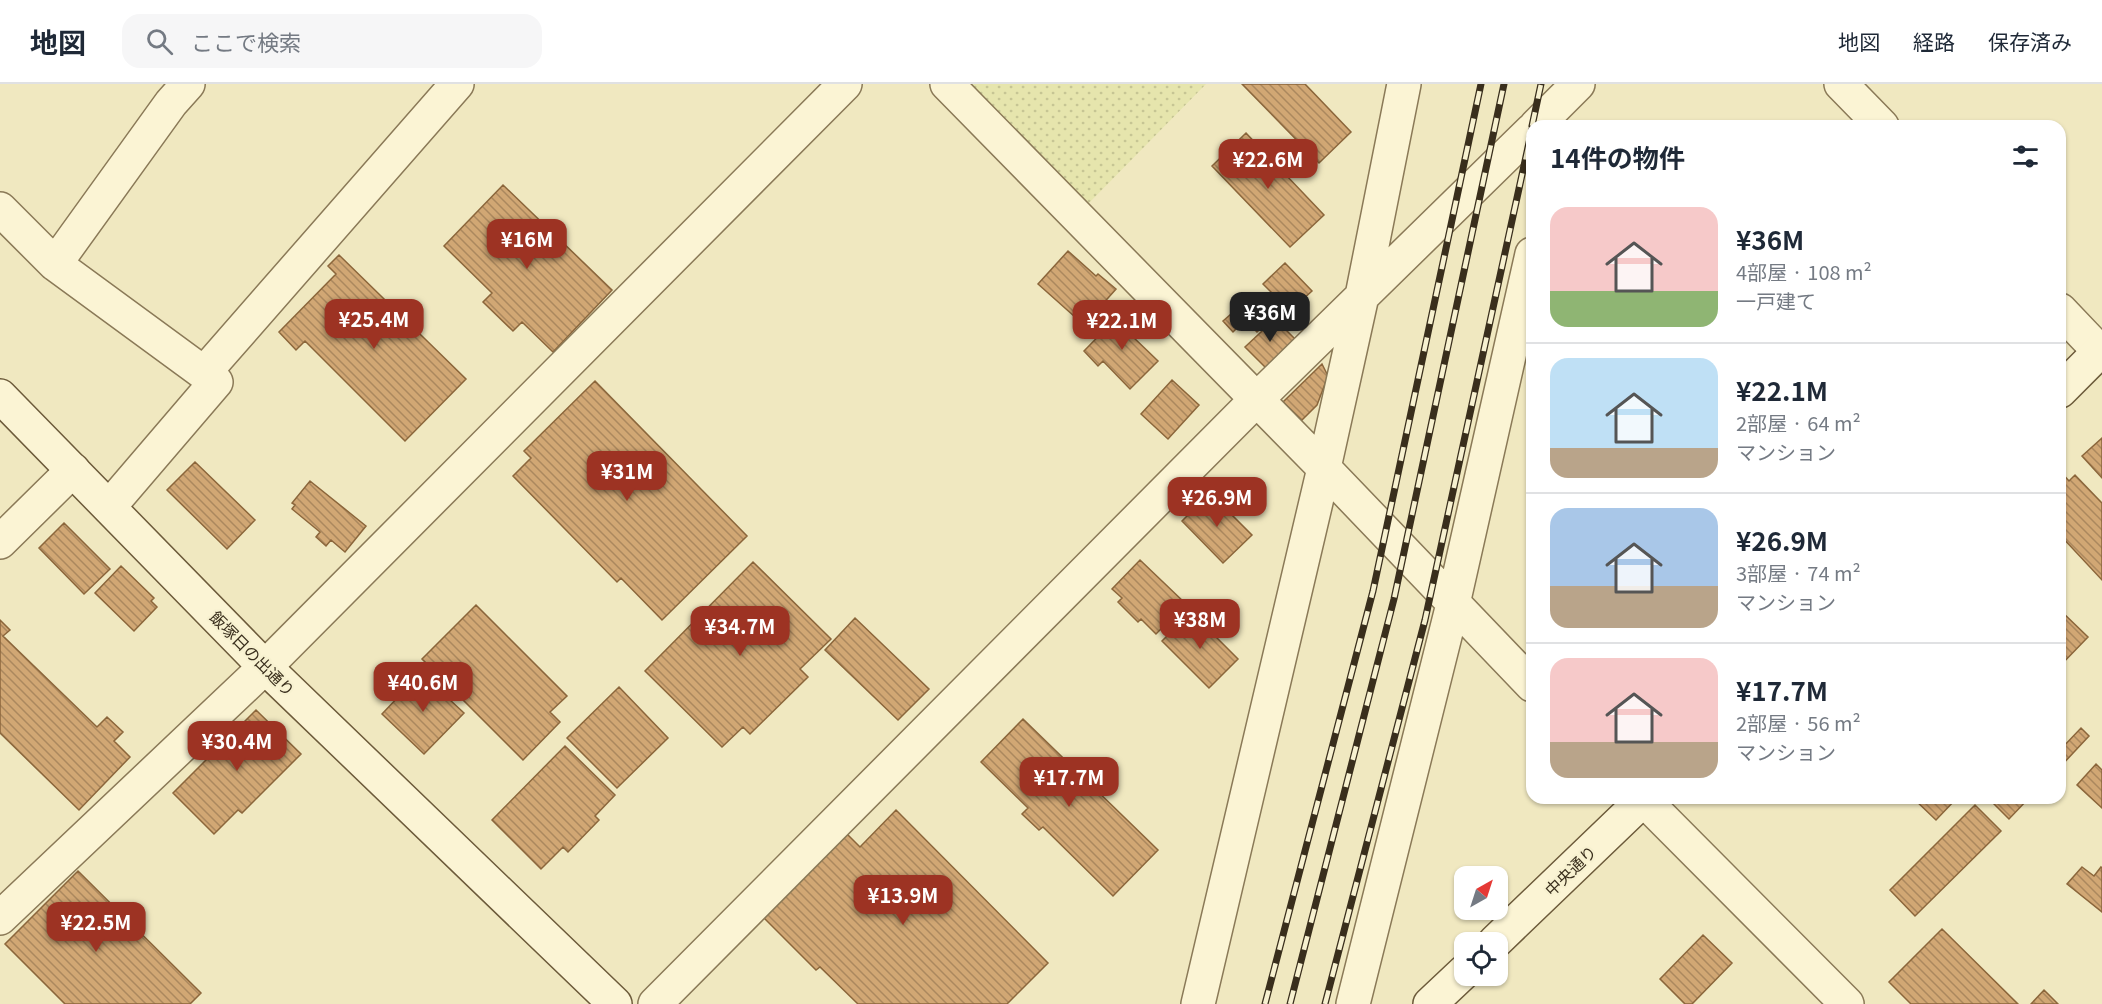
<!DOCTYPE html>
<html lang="ja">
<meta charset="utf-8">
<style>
:root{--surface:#fff;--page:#f6f6f7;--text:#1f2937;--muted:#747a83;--line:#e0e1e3;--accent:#9d3323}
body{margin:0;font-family:Georgia,"Noto Sans JP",serif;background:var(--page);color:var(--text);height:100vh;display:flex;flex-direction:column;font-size:22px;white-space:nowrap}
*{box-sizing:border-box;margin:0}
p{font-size:20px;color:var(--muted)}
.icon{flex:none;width:33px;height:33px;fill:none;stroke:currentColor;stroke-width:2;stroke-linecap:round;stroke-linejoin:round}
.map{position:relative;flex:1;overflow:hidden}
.drawer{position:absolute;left:1526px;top:36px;width:540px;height:684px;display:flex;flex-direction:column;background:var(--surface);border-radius:18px;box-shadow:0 2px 4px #0004}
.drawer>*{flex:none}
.needle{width:39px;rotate:39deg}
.tools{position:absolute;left:1454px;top:782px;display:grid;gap:12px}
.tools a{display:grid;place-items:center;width:54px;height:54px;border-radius:12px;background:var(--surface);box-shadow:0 2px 4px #0004;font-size:30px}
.price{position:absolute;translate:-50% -51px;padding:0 14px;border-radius:12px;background:var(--accent);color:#fff;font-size:20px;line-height:39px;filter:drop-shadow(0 2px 3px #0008)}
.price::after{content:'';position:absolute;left:50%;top:36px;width:18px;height:14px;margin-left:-9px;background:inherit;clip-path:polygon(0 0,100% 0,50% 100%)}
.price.active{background:#222;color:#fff}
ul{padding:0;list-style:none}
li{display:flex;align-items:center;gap:18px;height:150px;padding:0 24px}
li+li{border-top:2px solid var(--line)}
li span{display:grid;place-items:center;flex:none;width:168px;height:120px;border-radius:18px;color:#555}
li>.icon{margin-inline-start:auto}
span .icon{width:72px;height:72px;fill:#fffc;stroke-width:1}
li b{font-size:26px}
h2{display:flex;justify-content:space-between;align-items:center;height:72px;padding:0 24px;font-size:26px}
header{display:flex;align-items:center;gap:36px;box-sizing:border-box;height:84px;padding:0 30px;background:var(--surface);border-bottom:2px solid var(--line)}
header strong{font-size:28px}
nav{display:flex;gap:33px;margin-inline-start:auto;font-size:21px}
.search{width:420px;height:54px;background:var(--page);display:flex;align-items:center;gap:15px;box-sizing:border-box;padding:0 21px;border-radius:18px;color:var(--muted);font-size:22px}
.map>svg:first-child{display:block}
.farmland{fill:url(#farmland-dots)}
.building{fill:url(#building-back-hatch);stroke:#8b663b;stroke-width:1.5}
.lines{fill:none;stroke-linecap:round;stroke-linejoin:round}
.street-casing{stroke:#8a7957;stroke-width:36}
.secondary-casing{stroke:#6c5a3a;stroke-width:36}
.street{stroke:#fbf4d4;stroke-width:33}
.secondary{stroke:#fbf4d4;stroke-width:33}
.rail-casing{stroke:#392e1c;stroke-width:7}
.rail{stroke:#f7f1d0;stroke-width:4.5;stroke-dasharray:14;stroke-linecap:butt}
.labels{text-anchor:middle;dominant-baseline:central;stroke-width:4.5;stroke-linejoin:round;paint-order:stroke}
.street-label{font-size:16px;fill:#392e1c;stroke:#f7f1d0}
</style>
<header>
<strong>地図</strong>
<div class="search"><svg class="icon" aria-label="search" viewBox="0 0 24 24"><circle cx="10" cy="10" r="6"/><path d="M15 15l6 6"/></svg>ここで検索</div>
<nav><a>地図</a><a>経路</a><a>保存済み</a></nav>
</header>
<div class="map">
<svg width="2102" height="920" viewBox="0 0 2102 920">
<defs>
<pattern id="farmland-dots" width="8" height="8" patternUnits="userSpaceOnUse" patternTransform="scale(1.5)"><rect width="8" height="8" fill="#e6e5ad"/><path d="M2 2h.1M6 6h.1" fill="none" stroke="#c6c594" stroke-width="1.8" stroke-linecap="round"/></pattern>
<pattern id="building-back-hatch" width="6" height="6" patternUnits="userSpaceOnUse" patternTransform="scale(1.5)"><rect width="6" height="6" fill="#d1a774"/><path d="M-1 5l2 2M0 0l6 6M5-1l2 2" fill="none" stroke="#ab885e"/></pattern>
</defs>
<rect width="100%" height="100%" fill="#f0e8c0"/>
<path class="farmland" d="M971,0H1206L1088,120Z"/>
<path class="building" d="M1242,0H1305L1351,48L1319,79Z
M1246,49L1324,131L1290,163L1212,82Z
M503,101L612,206L553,268L522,238L513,247L483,218L492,209L444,162Z
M1068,167L1096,192L1098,190L1116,205L1084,241L1038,200Z
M339,171L466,295L405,357L305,257L296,266L279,248L336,190L328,182Z
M1285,179L1312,207L1290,227L1263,200Z
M1254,210L1274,232L1257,248L1245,236L1233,248L1223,237Z
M1123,227L1140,243L1131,251L1158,277L1130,305L1103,277L1098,282L1084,267Z
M1275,235L1295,255L1266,284L1245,263Z
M1322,280L1328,292L1317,321L1302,336L1283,318Z
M1172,296L1199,321L1168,355L1141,330Z
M595,297L747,452L662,536L621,494L617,498L513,392L531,374L524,367Z
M2102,354V394L2082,372Z
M195,378L255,436L227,465L167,406Z
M2060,387L2069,397L2075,391L2102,419V496L2060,451Z
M310,397L366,442L345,468L331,456L326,462L316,453L320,448L292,425L295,421L292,419Z
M1210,409L1252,451L1223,479L1182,437Z
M64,439L110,485L84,510L39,464Z
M1140,476L1186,520L1156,550L1141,535L1138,538L1118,518L1122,514L1112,505Z
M753,478L831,555L800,585L808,593L750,650L743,643L722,663L645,587Z
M121,482L154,514L151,517L157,523L134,547L95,509Z
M476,521L567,612L550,628L560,638L523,676L422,575Z
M2060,526L2088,553L2060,582Z
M1191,528L1238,575L1209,604L1162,557Z
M855,534L929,605L898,636L825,566Z
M0,536L10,546L3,552L97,643L107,633L123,648L114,657L130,673L79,726L0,649Z
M421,589L464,629L424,670L382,630Z
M619,603L668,654L617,704L567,654Z
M256,626L301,670L242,729L238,726L214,750L173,709Z
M1023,635L1158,766L1113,812L1043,743L1039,746L1022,730L1028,724L981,678Z
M2081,644L2089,652L2060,683V666Z
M565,662L615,711L595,732L599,736L568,768L563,763L541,785L492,736Z
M2096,680L2102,686V724L2077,701Z
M1913,714H1957L1936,736Z
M1988,714H2029L2009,735Z
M1975,721L2001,747L1915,832L1890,806Z
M896,726L1048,879L1007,920H858L820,883L816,886L763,833L847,750L860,763Z
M2082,783L2094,792L2101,783L2102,784V828L2067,800Z
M78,787L201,909L190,920H65L5,860Z
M1942,845L2018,920H1911L1889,898Z
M1703,851L1732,879L1692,920H1685L1660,895Z
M2044,906L2058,920H2031Z"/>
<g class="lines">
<g class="street-casing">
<path id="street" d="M947,0L1324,384L1532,601
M1841,0L1882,42
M1536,42L1578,0
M0,125L55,180L216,298L109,423
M55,180L171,19L188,0
M2060,226L2102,270
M204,289L457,0
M0,458L73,386
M1642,714L1847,920
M0,834L265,583L845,0
M655,920L1256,316L1532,46
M1198,920L1324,384L1362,212L1404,0
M1353,920L1453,520L1532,170"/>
</g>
<g class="secondary-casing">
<path id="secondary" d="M2060,307L2102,265
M0,312L265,583L615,920
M1495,858L1645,714
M1430,920L1464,888"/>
</g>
<use href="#street" class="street"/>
<use href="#secondary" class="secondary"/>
<g class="rail-casing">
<path id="rail" d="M1532,42L1541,0
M1265,920L1373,507L1481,0
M1290,920L1394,515L1504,0
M1325,920L1425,536L1532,45"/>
</g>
<use href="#rail" class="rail"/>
</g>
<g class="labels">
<g class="street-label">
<text transform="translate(253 569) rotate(45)">飯塚日の出通り</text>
<text transform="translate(1570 786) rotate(-44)">中央通り</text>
</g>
</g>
</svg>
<div class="tools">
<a><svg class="needle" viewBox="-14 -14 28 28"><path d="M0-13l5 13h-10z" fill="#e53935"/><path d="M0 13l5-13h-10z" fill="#747a83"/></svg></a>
<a><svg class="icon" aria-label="locate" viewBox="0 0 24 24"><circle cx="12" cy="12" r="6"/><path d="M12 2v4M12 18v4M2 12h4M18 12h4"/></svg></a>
</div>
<b class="price" style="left:1268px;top:106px">¥22.6M</b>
<b class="price" style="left:527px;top:186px">¥16M</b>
<b class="price active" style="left:1270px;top:259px">¥36M</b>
<b class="price" style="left:374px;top:266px">¥25.4M</b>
<b class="price" style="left:1122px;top:267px">¥22.1M</b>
<b class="price" style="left:627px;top:418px">¥31M</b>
<b class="price" style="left:1217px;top:444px">¥26.9M</b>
<b class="price" style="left:1200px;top:566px">¥38M</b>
<b class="price" style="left:740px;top:573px">¥34.7M</b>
<b class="price" style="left:423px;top:629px">¥40.6M</b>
<b class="price" style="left:237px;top:688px">¥30.4M</b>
<b class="price" style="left:1069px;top:724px">¥17.7M</b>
<b class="price" style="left:903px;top:842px">¥13.9M</b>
<b class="price" style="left:96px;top:869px">¥22.5M</b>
<section class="drawer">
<h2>14件の物件<svg class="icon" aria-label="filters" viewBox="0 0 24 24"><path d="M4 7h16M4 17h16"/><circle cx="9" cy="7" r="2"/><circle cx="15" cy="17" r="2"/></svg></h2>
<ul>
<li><span style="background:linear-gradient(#f6c9c9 70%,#8fb573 0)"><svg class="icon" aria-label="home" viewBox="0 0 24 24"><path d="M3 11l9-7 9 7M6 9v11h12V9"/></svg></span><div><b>¥36M</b><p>4部屋 · 108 m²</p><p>一戸建て</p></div></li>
<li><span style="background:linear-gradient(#bfe0f5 75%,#b9a48a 0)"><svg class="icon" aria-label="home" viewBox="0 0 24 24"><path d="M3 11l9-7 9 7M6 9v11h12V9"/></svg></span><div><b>¥22.1M</b><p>2部屋 · 64 m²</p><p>マンション</p></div></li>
<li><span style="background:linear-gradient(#a9c7e8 65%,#b9a48a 0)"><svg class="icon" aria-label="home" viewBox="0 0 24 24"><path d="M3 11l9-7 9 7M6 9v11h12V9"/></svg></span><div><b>¥26.9M</b><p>3部屋 · 74 m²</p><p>マンション</p></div></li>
<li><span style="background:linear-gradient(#f6c9c9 70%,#b9a48a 0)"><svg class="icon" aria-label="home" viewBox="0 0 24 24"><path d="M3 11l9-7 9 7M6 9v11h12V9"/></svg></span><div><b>¥17.7M</b><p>2部屋 · 56 m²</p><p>マンション</p></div></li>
</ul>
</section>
</div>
